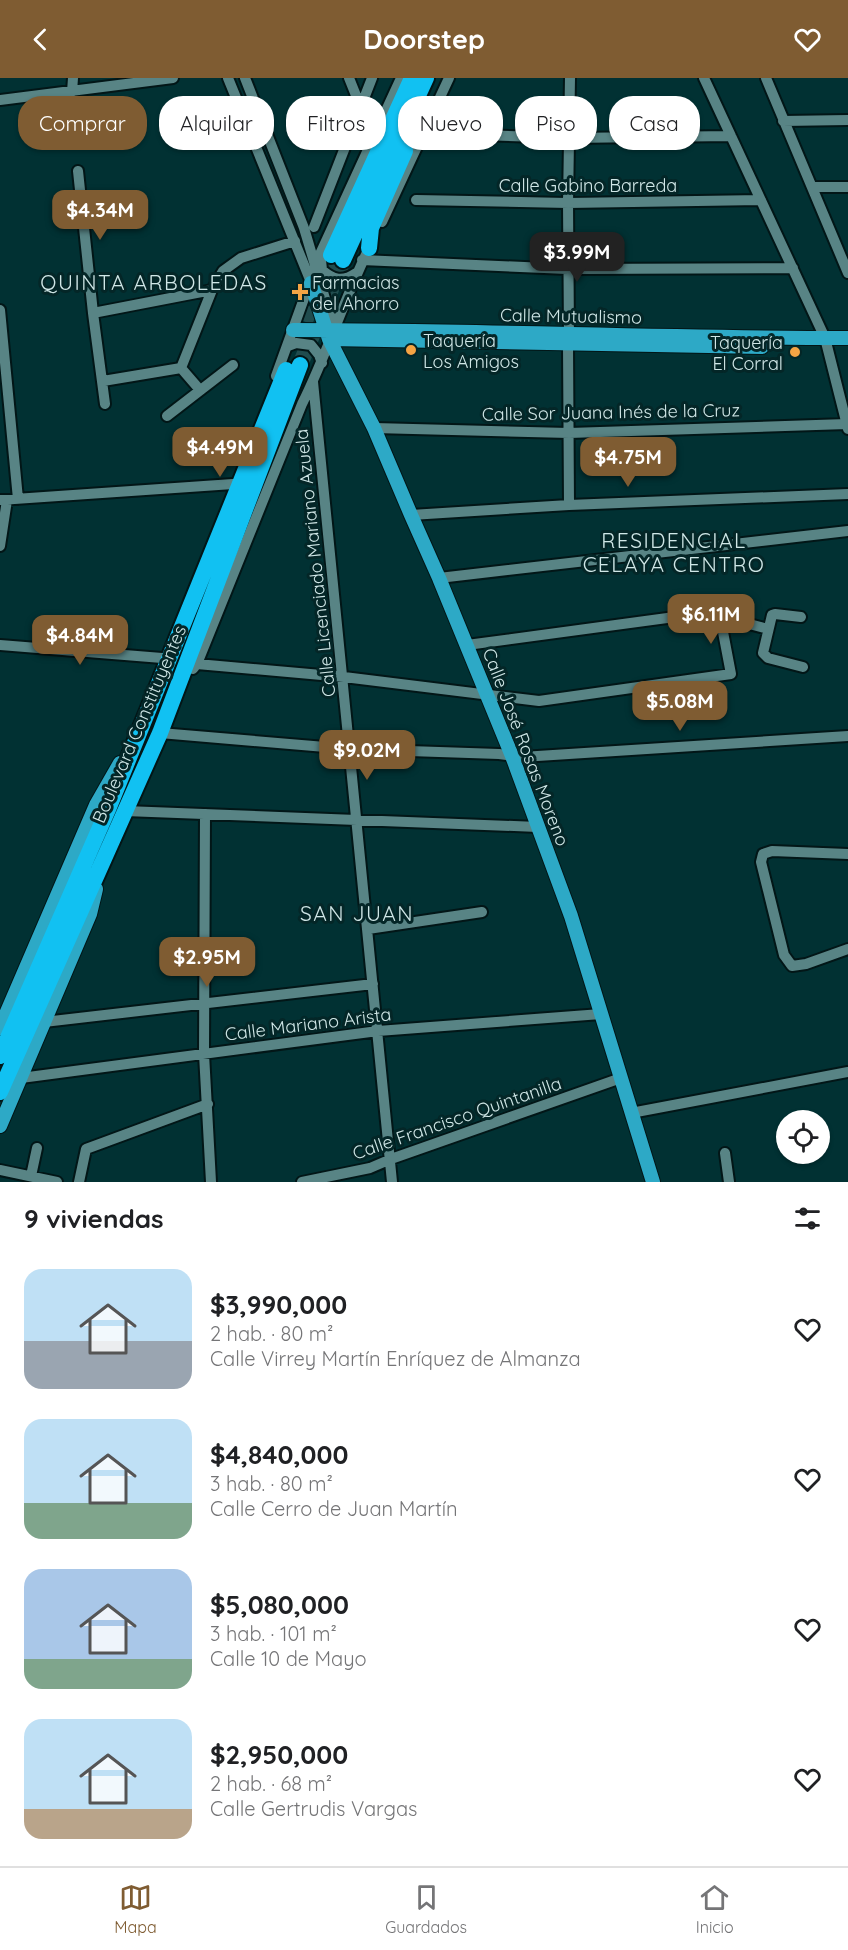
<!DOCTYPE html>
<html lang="es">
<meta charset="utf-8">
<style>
:root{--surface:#fff;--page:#f6f6f6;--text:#202124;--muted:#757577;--line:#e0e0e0;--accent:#7f5c32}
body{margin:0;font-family:Quicksand,sans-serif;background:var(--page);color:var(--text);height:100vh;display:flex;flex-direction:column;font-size:22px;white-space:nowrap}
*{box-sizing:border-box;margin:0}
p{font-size:20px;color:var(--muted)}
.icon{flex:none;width:33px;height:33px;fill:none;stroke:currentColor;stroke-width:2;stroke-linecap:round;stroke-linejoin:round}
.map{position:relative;height:1104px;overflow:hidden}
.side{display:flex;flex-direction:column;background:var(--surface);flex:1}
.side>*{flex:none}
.hud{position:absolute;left:18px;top:18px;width:813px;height:54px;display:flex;gap:12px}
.controls{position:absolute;left:776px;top:1032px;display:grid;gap:12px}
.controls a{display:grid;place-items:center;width:54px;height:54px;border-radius:50%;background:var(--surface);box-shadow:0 2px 4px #0004;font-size:30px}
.price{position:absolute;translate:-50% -51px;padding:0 14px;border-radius:12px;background:var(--accent);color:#fff;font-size:20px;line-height:39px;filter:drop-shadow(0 2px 3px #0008)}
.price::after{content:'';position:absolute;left:50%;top:36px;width:18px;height:14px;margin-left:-9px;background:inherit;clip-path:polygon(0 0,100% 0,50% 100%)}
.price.active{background:#222;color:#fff}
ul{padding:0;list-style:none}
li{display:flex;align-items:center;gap:18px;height:150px;padding:0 24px}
li span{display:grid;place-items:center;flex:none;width:168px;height:120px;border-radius:18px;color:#555}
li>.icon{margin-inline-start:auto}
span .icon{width:72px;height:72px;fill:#fffc;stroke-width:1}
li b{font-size:26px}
h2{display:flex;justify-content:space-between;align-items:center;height:72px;padding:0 24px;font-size:26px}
.pill{padding:0 21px;border-radius:24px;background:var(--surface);box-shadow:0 2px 4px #0004;font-size:21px;line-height:54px}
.pill.active{background:var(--accent);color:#fff}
header{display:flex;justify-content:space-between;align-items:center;height:78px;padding:0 24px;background:var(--accent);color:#fff;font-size:27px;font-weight:700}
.tab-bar{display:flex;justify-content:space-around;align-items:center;height:84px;border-top:2px solid var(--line);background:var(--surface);font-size:16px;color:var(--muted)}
.tab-bar a{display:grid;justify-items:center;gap:3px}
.tab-bar .active{color:var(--accent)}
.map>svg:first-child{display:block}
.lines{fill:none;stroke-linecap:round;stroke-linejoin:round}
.highway-tunnel{stroke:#204c4e;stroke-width:16;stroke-dasharray:16 8;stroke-linecap:butt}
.minor-casing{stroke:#021617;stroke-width:14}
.major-casing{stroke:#021617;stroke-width:16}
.highway-casing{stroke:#021617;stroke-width:20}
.minor{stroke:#588485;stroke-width:10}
.major{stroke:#2da9c6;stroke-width:14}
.highway{stroke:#11c1f2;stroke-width:16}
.poi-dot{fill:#f4a444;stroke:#042627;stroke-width:2}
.labels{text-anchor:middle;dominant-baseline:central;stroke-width:6;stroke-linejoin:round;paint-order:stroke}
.street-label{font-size:18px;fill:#d0e7e7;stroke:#042627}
.poi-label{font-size:18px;fill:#d0e7e7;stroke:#042627;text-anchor:start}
.quarter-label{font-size:21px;letter-spacing:1.5px;fill:#d0e7e7;stroke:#042627}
</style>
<header><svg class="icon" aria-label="back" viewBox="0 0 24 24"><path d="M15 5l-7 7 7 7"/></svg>Doorstep<svg class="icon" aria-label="heart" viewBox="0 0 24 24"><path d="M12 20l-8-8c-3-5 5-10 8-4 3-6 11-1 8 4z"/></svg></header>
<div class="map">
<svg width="848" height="1104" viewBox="0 0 848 1104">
<rect width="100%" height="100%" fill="#013133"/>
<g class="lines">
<path class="highway-tunnel" d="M296,266L331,177
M300,287L343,182"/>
<g class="minor-casing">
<path id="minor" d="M228,0L311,204
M245,0L304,150L334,251
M349,0L361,30
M704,0L825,260L848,351
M766,0L848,195
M72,14L73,0
M0,22L173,0
M783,43L848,42
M446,56L569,60L731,58
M78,93L93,235L105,326
M812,109H848
M416,122L568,125L761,122
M382,144L449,0
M314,149L372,0
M321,182L322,192C333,202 343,204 356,195
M362,182L568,191L793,190
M0,232L18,421
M93,235L212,212
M569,257L568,125L570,0
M568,267L569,427
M288,268L296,265L311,267L319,277L322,285
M181,290L212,212L223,193L241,180L295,163
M181,290L200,312
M276,298L320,176L401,0
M103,303L181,290
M313,304L392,1104
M167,338L233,287
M374,350L569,355L847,346
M0,422L233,406
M411,437L569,427L848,416
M0,468L7,422
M439,500L848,453
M801,539L775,536L772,537L763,575L768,580L803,589
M720,541L734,542L768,551
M0,567L162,580
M197,586L344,599L539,623L731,596L719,533L467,567
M193,591L197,586L302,326C328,274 345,218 371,166
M160,655L349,671L499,676L522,679L848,658
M125,733L538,749
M205,736L204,976L211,1104
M848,776L772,773L763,776L761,784L784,877L792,888L806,886L848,871
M368,851L482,834
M44,944L373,906
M21,1000L378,953L601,936
M631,1035L848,994
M725,1075L729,1104
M0,1092L57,1104
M31,1098L37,1070
M79,1104L86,1071L208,1026
M302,1104L370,1090L391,1081L621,1000"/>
</g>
<g class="major-casing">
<path id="major" d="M311,205L329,261L374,350L411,437L439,500L512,678L571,838L653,1104
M293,252C478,252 663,260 848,260
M329,261L762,269
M0,950L96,727L120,685
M0,1048L90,836L96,811"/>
</g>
<g class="highway-casing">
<path id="highway" d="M369,170L371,150L405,73
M331,177L412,0
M343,182L426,0
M0,978L109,729L286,292
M0,1014L160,655L300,287"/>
</g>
<use href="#minor" class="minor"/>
<use href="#major" class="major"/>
<use href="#highway" class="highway"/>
</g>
<g class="poi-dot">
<path d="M297 205h6v6h6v6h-6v6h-6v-6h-6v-6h6z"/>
<circle cx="411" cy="272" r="6"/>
<circle cx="795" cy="274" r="6"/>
</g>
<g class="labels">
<g class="street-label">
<text x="588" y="107">Calle Gabino Barreda</text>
<text transform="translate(571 238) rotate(1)">Calle Mutualismo</text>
<text transform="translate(611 334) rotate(-1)">Calle Sor Juana Inés de la Cruz</text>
<text transform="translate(315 485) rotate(-96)">Calle Licenciado Mariano Azuela</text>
<text transform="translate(139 646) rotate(-67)">Boulevard Constituyentes</text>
<text transform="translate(526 669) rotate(69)">Calle José Rosas Moreno</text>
<text transform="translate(308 946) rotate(-7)">Calle Mariano Arista</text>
<text transform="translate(457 1040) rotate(-19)">Calle Francisco Quintanilla</text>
</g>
<g class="poi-label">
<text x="312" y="204">Farmacias<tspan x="312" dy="21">del Ahorro</tspan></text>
<text x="423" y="262">Taquería<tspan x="423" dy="21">Los Amigos</tspan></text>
<text x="783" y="264" text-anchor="end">Taquería<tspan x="783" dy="21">El Corral</tspan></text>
</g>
<g class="quarter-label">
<text x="154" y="204">QUINTA ARBOLEDAS</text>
<text x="674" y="462">RESIDENCIAL<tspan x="674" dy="24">CELAYA CENTRO</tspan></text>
<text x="357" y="835">SAN JUAN</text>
</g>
</g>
</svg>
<div class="controls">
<a><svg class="icon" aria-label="locate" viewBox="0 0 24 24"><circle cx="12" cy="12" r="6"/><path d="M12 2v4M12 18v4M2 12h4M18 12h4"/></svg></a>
</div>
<b class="price" style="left:100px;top:163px">$4.34M</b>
<b class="price active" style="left:577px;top:205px">$3.99M</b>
<b class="price" style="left:220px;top:400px">$4.49M</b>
<b class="price" style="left:628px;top:410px">$4.75M</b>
<b class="price" style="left:711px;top:567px">$6.11M</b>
<b class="price" style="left:80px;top:588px">$4.84M</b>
<b class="price" style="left:680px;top:654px">$5.08M</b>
<b class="price" style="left:367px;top:703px">$9.02M</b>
<b class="price" style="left:207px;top:910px">$2.95M</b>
<div class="hud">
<a class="pill active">Comprar</a>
<a class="pill">Alquilar</a>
<a class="pill">Filtros</a>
<a class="pill">Nuevo</a>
<a class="pill">Piso</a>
<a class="pill">Casa</a>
</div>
</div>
<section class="side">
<h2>9 viviendas<svg class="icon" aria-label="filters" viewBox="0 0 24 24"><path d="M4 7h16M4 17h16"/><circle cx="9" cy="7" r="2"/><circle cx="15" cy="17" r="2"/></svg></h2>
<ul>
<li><span style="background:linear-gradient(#bfe0f5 60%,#9aa5b1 0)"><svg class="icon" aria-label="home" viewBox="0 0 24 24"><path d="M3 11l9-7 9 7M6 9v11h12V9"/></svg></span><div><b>$3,990,000</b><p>2 hab. · 80 m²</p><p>Calle Virrey Martín Enríquez de Almanza</p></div><svg class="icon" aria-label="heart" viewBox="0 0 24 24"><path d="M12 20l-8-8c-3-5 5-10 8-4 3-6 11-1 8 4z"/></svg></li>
<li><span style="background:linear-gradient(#bfe0f5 70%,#7fa58c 0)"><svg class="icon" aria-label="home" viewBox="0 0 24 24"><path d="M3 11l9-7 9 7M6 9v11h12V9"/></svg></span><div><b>$4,840,000</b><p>3 hab. · 80 m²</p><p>Calle Cerro de Juan Martín</p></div><svg class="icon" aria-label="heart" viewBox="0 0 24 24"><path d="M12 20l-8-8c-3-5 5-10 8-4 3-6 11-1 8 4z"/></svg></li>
<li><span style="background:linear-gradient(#a9c7e8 75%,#7fa58c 0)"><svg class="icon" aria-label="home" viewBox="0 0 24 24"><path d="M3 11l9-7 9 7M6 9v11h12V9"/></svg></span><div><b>$5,080,000</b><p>3 hab. · 101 m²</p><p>Calle 10 de Mayo</p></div><svg class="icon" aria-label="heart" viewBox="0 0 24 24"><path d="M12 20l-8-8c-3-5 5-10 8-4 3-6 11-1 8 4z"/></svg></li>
<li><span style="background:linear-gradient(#bfe0f5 75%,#b9a48a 0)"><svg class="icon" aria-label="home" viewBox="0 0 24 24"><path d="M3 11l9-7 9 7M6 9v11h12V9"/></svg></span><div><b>$2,950,000</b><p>2 hab. · 68 m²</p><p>Calle Gertrudis Vargas</p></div><svg class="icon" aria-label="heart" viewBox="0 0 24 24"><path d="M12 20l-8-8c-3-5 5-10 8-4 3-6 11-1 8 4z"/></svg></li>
</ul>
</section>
<nav class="tab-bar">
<a class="active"><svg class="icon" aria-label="map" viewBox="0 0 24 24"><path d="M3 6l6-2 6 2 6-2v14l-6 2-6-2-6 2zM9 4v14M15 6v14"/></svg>Mapa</a>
<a><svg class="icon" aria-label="saved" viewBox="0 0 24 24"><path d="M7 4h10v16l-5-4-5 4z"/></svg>Guardados</a>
<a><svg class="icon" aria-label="home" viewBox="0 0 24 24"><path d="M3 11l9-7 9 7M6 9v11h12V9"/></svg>Inicio</a>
</nav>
